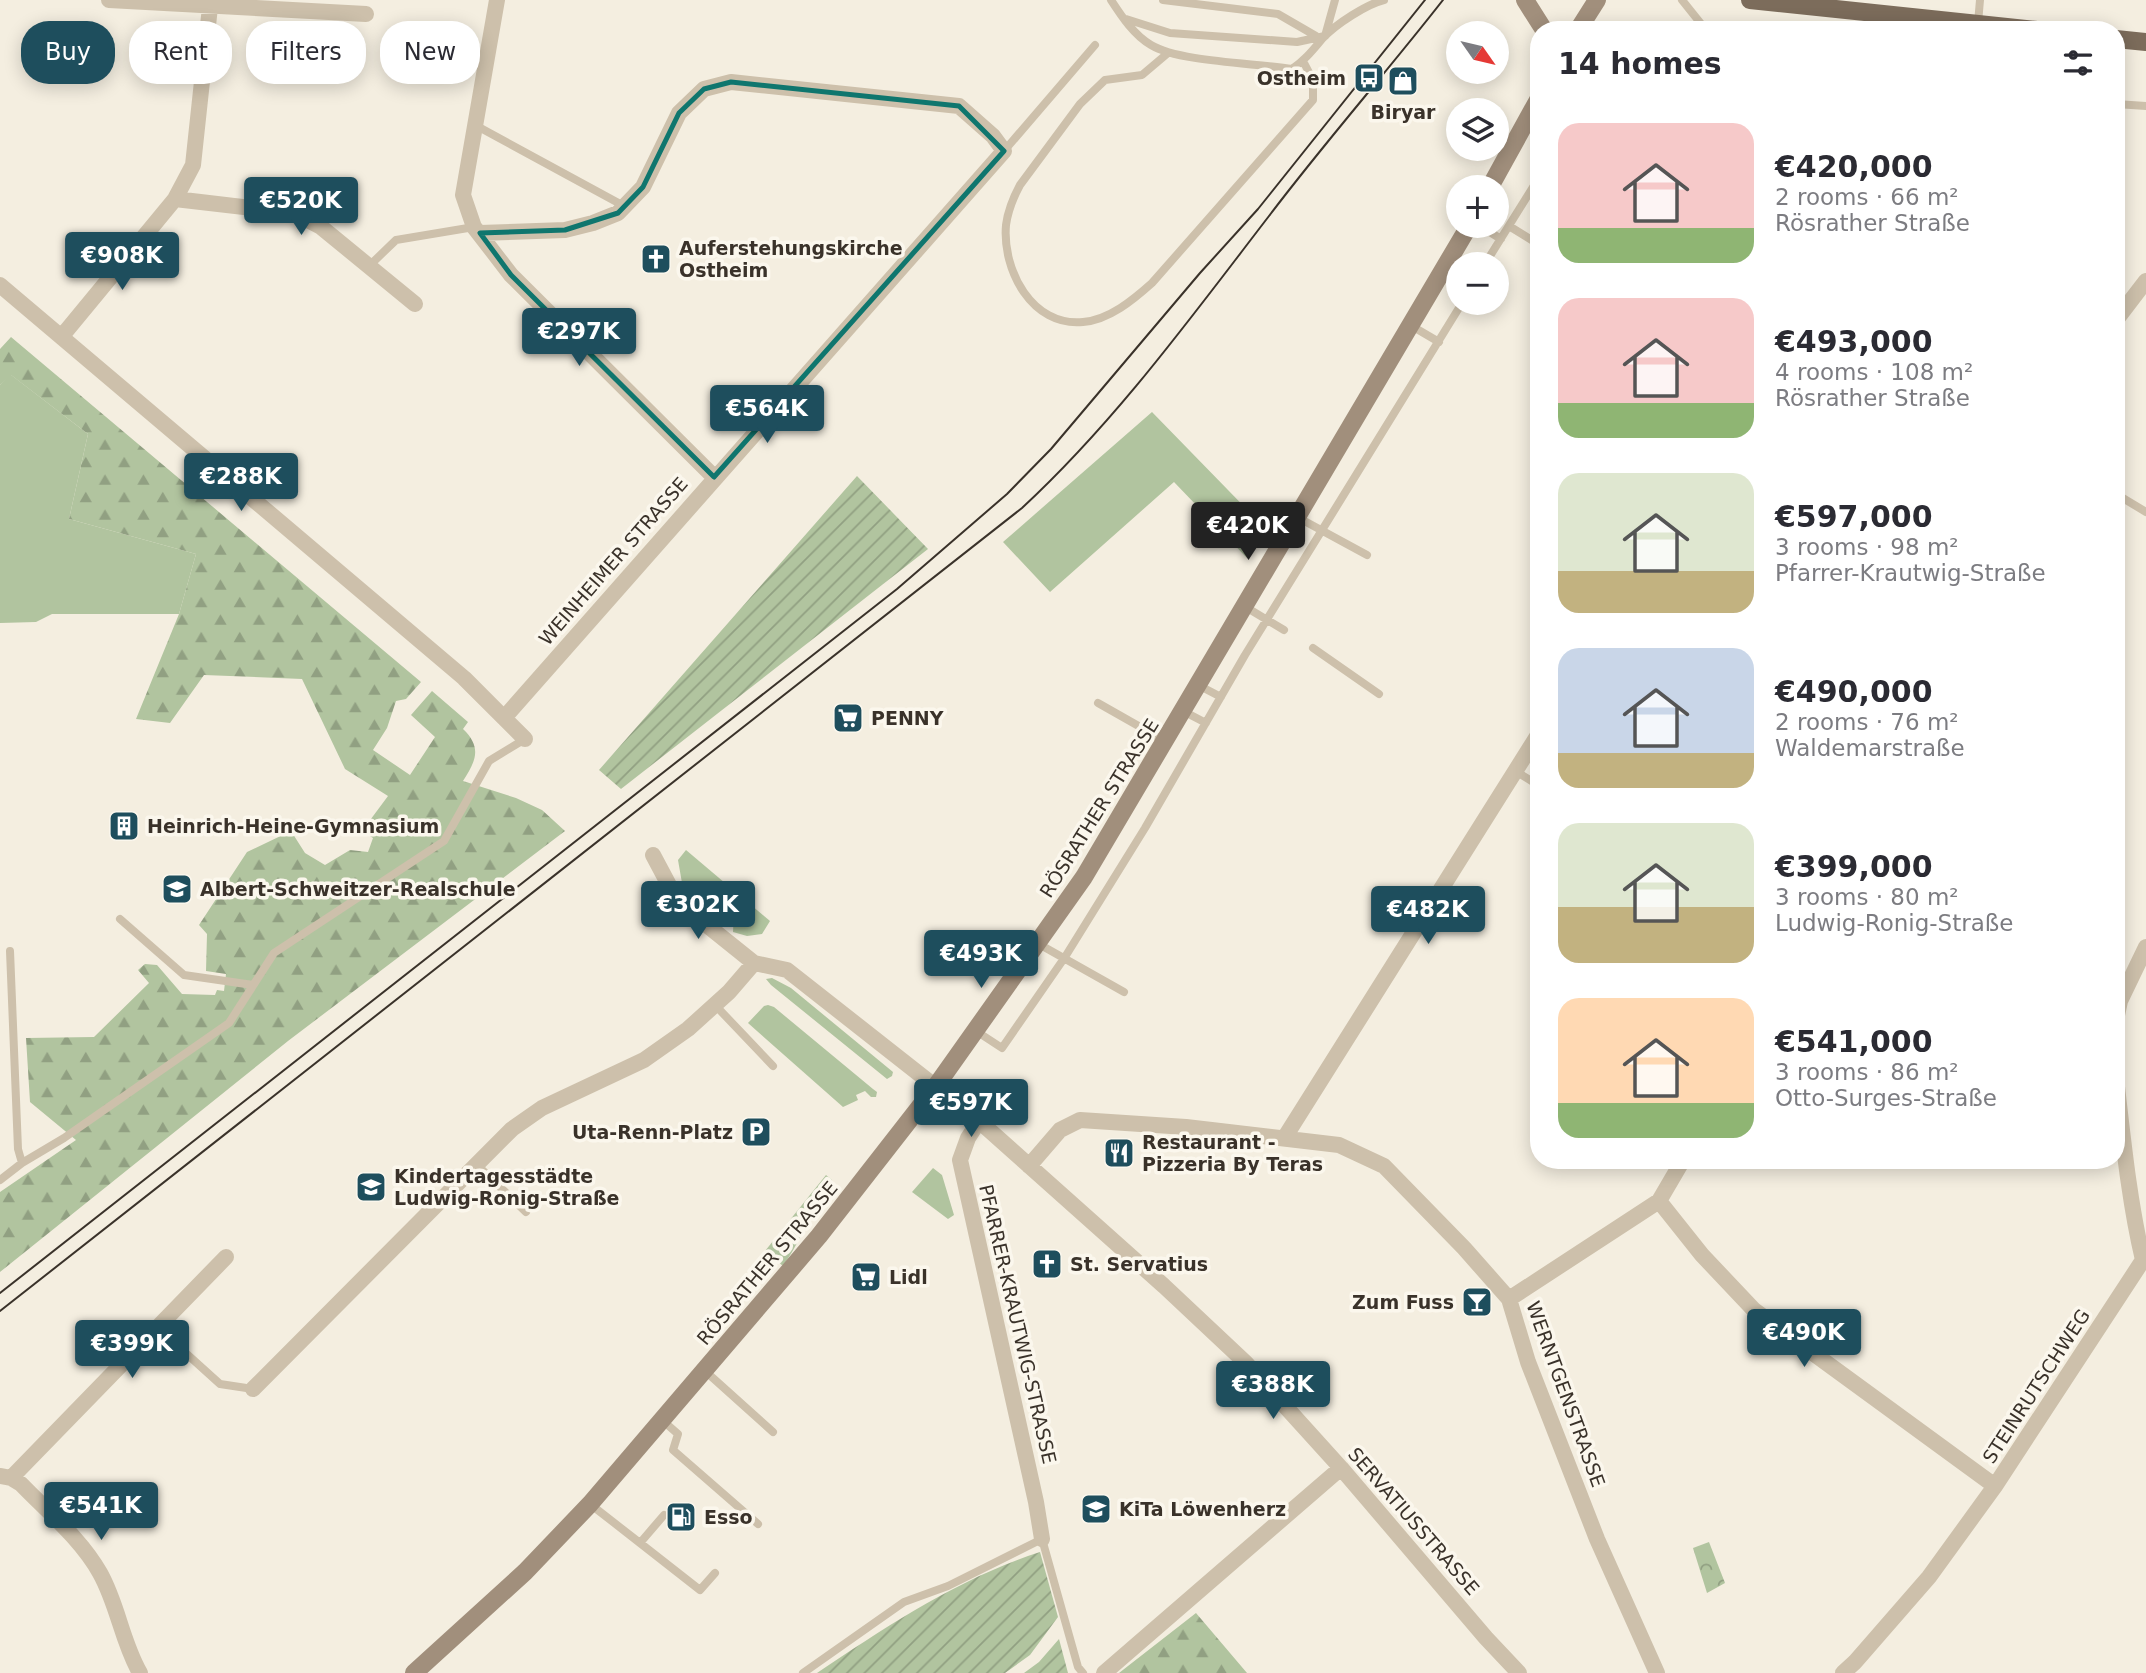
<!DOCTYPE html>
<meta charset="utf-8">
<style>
:root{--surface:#fff;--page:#f2f2f3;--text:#2b2b33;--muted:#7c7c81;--accent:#1e4e5d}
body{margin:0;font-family:"DejaVu Sans",sans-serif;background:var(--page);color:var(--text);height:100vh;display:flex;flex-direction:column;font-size:26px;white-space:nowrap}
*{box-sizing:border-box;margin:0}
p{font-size:23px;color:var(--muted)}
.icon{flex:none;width:38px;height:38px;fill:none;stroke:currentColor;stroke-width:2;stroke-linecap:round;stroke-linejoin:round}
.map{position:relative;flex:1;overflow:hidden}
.sheet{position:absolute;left:1530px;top:21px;width:595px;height:1148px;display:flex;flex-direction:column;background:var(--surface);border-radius:28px;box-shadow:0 4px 18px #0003}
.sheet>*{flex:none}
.hud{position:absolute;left:21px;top:21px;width:665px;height:63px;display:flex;gap:14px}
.needle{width:46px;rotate:124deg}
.tools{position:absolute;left:1446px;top:21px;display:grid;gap:14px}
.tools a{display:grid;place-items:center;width:63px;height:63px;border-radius:50%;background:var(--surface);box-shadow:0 4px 18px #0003;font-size:35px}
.price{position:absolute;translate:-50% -60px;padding:0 16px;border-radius:7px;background:var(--accent);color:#fff;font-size:23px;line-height:46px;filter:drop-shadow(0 2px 4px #0008)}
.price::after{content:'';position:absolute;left:50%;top:42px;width:21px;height:16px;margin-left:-10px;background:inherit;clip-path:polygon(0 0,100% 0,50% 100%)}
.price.current{background:#222;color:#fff}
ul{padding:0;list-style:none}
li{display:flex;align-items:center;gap:21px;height:175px;padding:0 28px}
li span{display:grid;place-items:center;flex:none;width:196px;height:140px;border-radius:21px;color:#555}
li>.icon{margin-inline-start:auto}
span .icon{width:84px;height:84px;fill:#fffc;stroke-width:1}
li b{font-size:30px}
h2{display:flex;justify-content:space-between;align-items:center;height:84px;padding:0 28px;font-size:30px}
.chip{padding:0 24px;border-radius:28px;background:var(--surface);box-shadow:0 4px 18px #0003;font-size:24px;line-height:63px}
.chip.current{background:var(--accent);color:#fff}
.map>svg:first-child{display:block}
.grass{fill:#b1c49f}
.forest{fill:url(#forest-firs)}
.park{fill:url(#park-crowns)}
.garden{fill:url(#garden-furrows)}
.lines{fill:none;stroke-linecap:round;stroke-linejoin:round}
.service{stroke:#cdc0ab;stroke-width:8}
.minor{stroke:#cdc0ab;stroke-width:16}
.secondary{stroke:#a18f7c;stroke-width:18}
.primary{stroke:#7c6c5b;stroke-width:18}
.tram{stroke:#3a322a;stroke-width:2}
.marked{fill:none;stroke:#0f766e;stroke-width:5;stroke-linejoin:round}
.labels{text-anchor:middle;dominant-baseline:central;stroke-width:7;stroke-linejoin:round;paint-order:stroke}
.poi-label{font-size:19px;font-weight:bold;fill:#3a322a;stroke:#fbf7ed;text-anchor:start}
.street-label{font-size:19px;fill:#3a322a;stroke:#fbf7ed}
</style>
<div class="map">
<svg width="2146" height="1673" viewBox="0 0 2146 1673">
<defs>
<pattern id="forest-firs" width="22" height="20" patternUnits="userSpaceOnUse" patternTransform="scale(1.75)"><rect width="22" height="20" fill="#b1c49f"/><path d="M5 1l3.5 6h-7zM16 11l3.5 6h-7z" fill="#91a082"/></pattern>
<pattern id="park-crowns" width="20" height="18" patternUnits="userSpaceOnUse" patternTransform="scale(1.75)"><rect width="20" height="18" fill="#b1c49f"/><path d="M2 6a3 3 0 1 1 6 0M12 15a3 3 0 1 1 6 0" fill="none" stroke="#91a082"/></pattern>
<pattern id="garden-furrows" width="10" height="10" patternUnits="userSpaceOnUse" patternTransform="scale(1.75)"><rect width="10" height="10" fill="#b1c49f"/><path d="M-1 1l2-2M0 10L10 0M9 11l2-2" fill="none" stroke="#91a082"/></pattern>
</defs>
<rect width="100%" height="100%" fill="#f4eee0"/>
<path class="grass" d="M10,374L88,434L69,519L196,554L179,614H52L36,622L0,623V385Z
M1152,412L1266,529L1247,558L1174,482L1050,592L1003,542Z
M686,850L770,921L762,934L747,936L733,932L734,912L695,883L689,898L682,883L678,860Z
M772,978L791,988L893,1072L892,1076L887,1079L771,985L766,979Z
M768,1005L774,1007L873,1089L877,1092L876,1097H871L865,1091L856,1095L858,1100L843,1107L748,1023L764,1006Z
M933,1168L942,1175L954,1215L948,1219L912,1192Z
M826,1175L832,1180C811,1206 803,1239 783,1266L765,1251Z"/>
<path class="forest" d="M11,337L421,682L406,699L396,701L387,728L373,750L410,775L435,737L411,715L432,691L468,722L463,729C483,748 475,762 463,781L516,798L542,810L565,831L288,1041L0,1272V1192L76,1140L30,1102L26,1038L94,1037L149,983L138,970L145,964L157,965L182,994L215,995L217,990L224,991L226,974L206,971L207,934L199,925L247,852L291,831L305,853L325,865L350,850L368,852L373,838L362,831L388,796L345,769L302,679L204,675L170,723L136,719L179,614L196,554L69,519L88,434L11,375L0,385V349Z
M1196,1613L1247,1673H1119Z"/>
<path class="park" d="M1709,1542L1725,1583L1707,1593L1693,1548Z"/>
<path class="garden" d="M857,476L928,549L621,789L599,770Z
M1040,1552L1058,1617L1030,1655L1005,1673H817C887,1626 959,1578 1040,1552Z
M1059,1639L1068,1673H1024L1039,1662Z"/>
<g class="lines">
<path class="service" d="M1111,0C1122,17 1134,35 1151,45C1179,62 1255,63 1292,69C1306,59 1312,51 1323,38C1336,24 1367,4 1384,0
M1163,0L1278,14L1316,36
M1682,0L1706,30
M1126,19L1170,33L1297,42L1325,36
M1978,23L1980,0
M1325,36L1335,0
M1168,53L1142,75L1105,80L1080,104L1020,185C1013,198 1008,210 1006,225C1002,270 1032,327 1083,322C1109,320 1133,300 1152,283L1313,100V80L1303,61
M2116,104L2146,106
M475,125L624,206
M1004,151L1095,45
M1480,226L1501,239
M1509,226L1538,244
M1485,264L1538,179
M369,266L396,240L474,227
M1410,325L1439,342
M2116,494L2146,512
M1297,517L1367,555
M1244,606L1284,630
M1313,648L1379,694
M1198,685L1221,697
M1098,703L1165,741
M1183,711L1206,723
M1517,772L1538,785
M120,919L184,975L253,985
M1037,943L1124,992
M10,951L18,1149L22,1163
M715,1005L773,1066
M976,1031L1002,1048L1065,957L1145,828L1245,655L1462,303
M477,1165L526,1212
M0,1180L22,1163L64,1138L229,1023L274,953L444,841L489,761L525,739
M158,1328L220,1384L253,1389
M704,1370L773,1432
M662,1420L678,1434L673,1450L758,1524
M590,1504L640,1543L664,1515
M640,1543L700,1590L715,1573
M803,1673L904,1602L948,1586L1042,1539L1078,1667L1083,1673"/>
<path class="minor" d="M109,0L366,14
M497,0L463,195L474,227L511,275L714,477
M175,199L294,213L321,227L415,304
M480,233L565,230L593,223L618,213L643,187L679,113L704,89L731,82L959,106L993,136L1004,151L504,718
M0,285L464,678L525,739
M2116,320L2146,281
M62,336L175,199L193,165L210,7
M653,855L678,902L754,963L787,970L979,1121L1164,1286L1246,1363L1341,1468L1486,1638L1519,1673
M2116,1020L2120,1001L2146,947
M979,1121L968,1138L960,1160L1036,1502L1042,1539
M1285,1137L1538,735
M1029,1166L1060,1130L1080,1120L1186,1127L1339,1145L1384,1166L1464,1248L1509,1299L1528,1362L1597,1539L1657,1673
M1659,1201L1702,1255L1754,1310L1995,1486
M1509,1299L1659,1201L1683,1160
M253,1389L512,1129L542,1108L644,1060L688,1029L729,992L754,963
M1,1476L11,1478L21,1484C48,1512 81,1539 100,1573C118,1605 122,1642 140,1673
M11,1478L226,1257
M1104,1673L1341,1468
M1843,1673L1855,1662L1929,1577L1995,1486L2143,1260C2129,1201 2123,1138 2116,1078"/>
<path class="secondary" d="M1525,0L1544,30
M1578,30L1597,0
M1490,187L1538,100
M414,1673L525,1572L590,1504L819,1236L936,1086L1084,877L1469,226"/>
<path class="primary" d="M1750,0L2037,30
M2116,39L2146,42"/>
<path class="tram" d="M0,1293L897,589L1007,494L1051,449L1200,273L1258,209L1425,0
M0,1311L1022,508C1116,421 1192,316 1269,216C1325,142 1386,73 1443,0"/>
</g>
<path class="marked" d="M731,82L959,106L1004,151L714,477L511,275L480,233L565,230L618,213L643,187L679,113L704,89Z"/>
<defs>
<g id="bus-square" transform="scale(1.575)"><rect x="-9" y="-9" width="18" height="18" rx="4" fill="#1e4e5d" stroke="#fbf7ed"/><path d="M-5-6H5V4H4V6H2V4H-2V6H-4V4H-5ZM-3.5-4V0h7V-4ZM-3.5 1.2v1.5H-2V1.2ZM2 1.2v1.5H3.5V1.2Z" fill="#fff"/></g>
<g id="shop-square" transform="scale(1.575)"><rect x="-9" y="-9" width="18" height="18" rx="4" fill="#1e4e5d" stroke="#fbf7ed"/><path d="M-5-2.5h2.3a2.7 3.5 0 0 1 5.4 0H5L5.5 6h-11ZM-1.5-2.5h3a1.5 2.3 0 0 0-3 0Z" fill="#fff"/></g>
<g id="church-square" transform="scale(1.575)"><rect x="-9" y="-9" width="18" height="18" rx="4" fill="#1e4e5d" stroke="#fbf7ed"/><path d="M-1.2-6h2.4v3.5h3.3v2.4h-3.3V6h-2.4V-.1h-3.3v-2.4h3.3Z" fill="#fff"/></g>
<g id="supermarket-square" transform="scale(1.575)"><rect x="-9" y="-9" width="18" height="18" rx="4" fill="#1e4e5d" stroke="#fbf7ed"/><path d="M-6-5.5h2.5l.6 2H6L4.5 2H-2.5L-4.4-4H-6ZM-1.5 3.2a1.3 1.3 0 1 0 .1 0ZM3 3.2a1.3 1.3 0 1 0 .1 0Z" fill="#fff"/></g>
<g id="building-square" transform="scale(1.575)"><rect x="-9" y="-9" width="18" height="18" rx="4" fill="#1e4e5d" stroke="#fbf7ed"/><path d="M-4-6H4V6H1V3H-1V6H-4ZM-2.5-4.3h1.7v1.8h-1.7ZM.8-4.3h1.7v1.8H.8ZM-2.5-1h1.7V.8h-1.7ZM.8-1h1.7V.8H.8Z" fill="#fff"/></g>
<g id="school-square" transform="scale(1.575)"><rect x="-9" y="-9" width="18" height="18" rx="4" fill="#1e4e5d" stroke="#fbf7ed"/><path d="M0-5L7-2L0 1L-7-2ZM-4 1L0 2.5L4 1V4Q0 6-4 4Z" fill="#fff"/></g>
<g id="parking-square" transform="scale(1.575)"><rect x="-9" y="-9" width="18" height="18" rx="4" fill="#1e4e5d" stroke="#fbf7ed"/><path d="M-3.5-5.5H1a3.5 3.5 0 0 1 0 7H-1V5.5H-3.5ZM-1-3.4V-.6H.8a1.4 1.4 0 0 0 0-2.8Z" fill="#fff"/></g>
<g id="restaurant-square" transform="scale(1.575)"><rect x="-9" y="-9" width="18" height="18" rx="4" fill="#1e4e5d" stroke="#fbf7ed"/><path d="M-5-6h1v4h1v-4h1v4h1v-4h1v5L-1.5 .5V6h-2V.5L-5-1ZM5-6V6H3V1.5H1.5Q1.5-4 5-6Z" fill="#fff"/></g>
<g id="bar-square" transform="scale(1.575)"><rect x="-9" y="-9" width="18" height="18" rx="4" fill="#1e4e5d" stroke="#fbf7ed"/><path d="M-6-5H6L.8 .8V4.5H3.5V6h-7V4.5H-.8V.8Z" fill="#fff"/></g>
<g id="fuel-square" transform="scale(1.575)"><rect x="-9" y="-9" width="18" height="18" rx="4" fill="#1e4e5d" stroke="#fbf7ed"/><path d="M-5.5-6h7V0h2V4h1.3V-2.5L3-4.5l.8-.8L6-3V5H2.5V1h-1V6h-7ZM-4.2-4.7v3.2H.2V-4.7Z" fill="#fff"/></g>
</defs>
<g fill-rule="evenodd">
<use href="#bus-square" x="1369" y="78"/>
<use href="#shop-square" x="1403" y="81"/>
<use href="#church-square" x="656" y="259"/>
<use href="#supermarket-square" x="848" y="718"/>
<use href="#building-square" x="124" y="826"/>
<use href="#school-square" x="177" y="889"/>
<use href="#parking-square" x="756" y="1132"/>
<use href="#restaurant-square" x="1119" y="1153"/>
<use href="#school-square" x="371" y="1187"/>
<use href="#church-square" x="1047" y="1264"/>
<use href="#supermarket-square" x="866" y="1277"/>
<use href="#bar-square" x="1477" y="1302"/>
<use href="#school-square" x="1096" y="1509"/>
<use href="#fuel-square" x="681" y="1517"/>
</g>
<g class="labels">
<g class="poi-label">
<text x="1346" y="78" text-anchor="end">Ostheim</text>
<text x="1403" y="112" text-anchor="middle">Biryar</text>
<text x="679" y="248">Auferstehungskirche<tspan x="679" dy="22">Ostheim</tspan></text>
<text x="871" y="718">PENNY</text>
<text x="147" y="826">Heinrich-Heine-Gymnasium</text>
<text x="200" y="889">Albert-Schweitzer-Realschule</text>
<text x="733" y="1132" text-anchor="end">Uta-Renn-Platz</text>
<text x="1142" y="1142">Restaurant -<tspan x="1142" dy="22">Pizzeria By Teras</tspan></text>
<text x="394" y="1176">Kindertagesstädte<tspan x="394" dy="22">Ludwig-Ronig-Straße</tspan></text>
<text x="1070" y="1264">St. Servatius</text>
<text x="889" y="1277">Lidl</text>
<text x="1454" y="1302" text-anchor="end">Zum Fuss</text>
<text x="1119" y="1509">KiTa Löwenherz</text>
<text x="704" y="1517">Esso</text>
</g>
<g class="street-label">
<text transform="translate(613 561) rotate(-49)">WEINHEIMER STRASSE</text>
<text transform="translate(1099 808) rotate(-58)">RÖSRATHER STRASSE</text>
<text transform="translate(767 1263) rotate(-50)">RÖSRATHER STRASSE</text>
<text transform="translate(1018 1324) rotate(77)">PFARRER-KRAUTWIG-STRASSE</text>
<text transform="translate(2036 1386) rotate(-57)">STEINRUTSCHWEG</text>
<text transform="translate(1566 1394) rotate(70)">WERNTGENSTRASSE</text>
<text transform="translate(1414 1521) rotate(49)">SERVATIUSSTRASSE</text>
</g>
</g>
</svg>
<div class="tools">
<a><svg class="needle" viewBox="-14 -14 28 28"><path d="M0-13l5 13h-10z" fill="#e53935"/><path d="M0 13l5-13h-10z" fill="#7c7c81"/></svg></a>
<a><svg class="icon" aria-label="layers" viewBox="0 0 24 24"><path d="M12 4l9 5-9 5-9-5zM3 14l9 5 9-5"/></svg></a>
<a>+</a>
<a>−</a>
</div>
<b class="price" style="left:301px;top:237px">€520K</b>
<b class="price" style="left:122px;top:292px">€908K</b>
<b class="price" style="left:579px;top:368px">€297K</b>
<b class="price" style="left:767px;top:445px">€564K</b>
<b class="price" style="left:241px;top:513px">€288K</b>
<b class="price current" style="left:1248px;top:562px">€420K</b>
<b class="price" style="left:698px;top:941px">€302K</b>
<b class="price" style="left:1428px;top:946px">€482K</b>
<b class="price" style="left:981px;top:990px">€493K</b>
<b class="price" style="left:971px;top:1139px">€597K</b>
<b class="price" style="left:1804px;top:1369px">€490K</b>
<b class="price" style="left:132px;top:1380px">€399K</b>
<b class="price" style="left:1273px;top:1421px">€388K</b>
<b class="price" style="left:101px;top:1542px">€541K</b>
<div class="hud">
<a class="chip current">Buy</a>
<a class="chip">Rent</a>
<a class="chip">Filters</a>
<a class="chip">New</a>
</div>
<section class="sheet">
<h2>14 homes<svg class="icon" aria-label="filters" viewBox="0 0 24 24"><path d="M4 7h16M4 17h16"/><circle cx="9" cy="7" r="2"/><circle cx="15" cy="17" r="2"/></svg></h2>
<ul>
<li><span style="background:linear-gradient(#f6c9c9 75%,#8fb573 0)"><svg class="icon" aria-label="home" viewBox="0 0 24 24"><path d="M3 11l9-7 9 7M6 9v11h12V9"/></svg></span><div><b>€420,000</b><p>2 rooms · 66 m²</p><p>Rösrather Straße</p></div></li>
<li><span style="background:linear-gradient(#f6c9c9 75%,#8fb573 0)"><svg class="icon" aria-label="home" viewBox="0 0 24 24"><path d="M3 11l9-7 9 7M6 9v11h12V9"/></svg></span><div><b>€493,000</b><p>4 rooms · 108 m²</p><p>Rösrather Straße</p></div></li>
<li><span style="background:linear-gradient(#dfe7d0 70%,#c2b280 0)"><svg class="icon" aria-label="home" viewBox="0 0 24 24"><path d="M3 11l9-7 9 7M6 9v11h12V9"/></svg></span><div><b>€597,000</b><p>3 rooms · 98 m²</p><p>Pfarrer-Krautwig-Straße</p></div></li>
<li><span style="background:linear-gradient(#c9d6e8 75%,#c2b280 0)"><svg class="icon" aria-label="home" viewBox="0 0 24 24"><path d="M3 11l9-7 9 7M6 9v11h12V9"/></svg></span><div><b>€490,000</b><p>2 rooms · 76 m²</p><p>Waldemarstraße</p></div></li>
<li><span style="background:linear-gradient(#dfe7d0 60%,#c2b280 0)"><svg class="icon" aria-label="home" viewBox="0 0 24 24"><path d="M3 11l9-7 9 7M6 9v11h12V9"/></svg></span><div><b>€399,000</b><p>3 rooms · 80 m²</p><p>Ludwig-Ronig-Straße</p></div></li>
<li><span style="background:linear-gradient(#ffd9b3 75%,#8fb573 0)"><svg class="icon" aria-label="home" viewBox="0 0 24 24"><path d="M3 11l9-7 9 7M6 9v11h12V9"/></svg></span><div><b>€541,000</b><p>3 rooms · 86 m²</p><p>Otto-Surges-Straße</p></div></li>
</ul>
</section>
</div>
